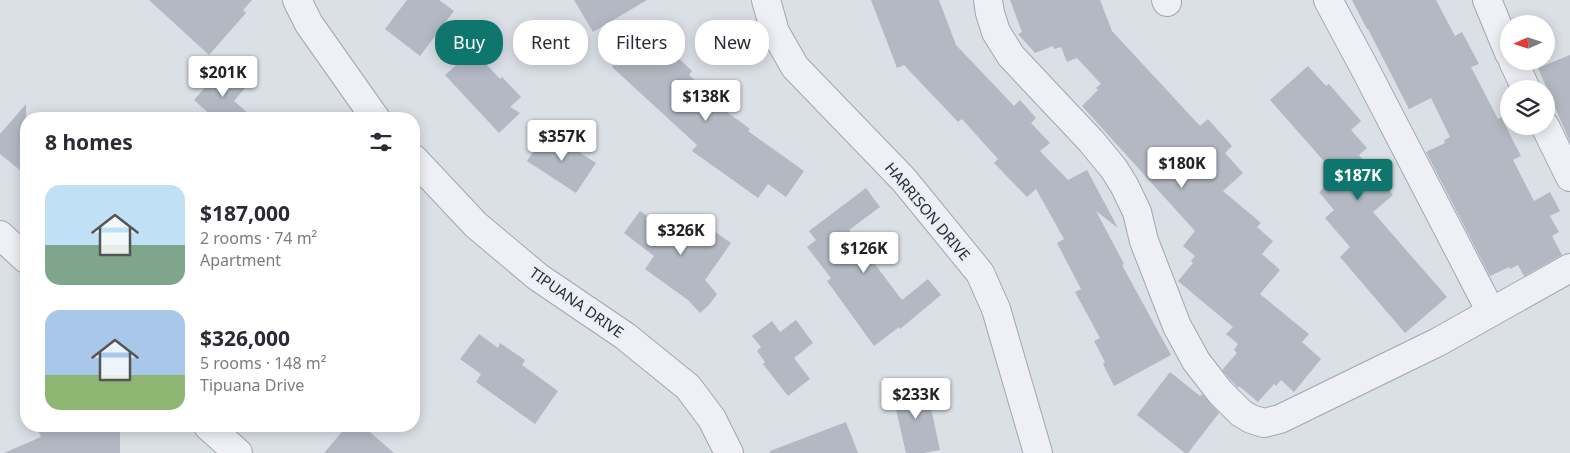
<!DOCTYPE html>
<meta charset="utf-8">
<style>
:root{--surface:#fff;--page:#f7f7f7;--text:#2b2b33;--muted:#7c7c81;--accent:#0f766e}
body{margin:0;font-family:"Noto Sans",sans-serif;background:var(--page);color:var(--text);height:100vh;display:flex;flex-direction:column;font-size:19px;white-space:nowrap}
*{box-sizing:border-box;margin:0}
p{font-size:16px;color:var(--muted)}
.icon{flex:none;width:28px;height:28px;fill:none;stroke:currentColor;stroke-width:2;stroke-linecap:round;stroke-linejoin:round}
.map{position:relative;flex:1;overflow:hidden}
.sheet{position:absolute;left:20px;top:112px;width:400px;height:320px;display:flex;flex-direction:column;background:var(--surface);border-radius:20px;box-shadow:0 2px 12px #0003}
.sheet>*{flex:none}
.top-card{position:absolute;left:435px;top:20px;width:475px;height:45px;display:flex;gap:10px}
.needle{width:32px;rotate:267deg}
.fabs{position:absolute;left:1500px;top:15px;display:grid;gap:10px}
.fabs a{display:grid;place-items:center;width:55px;height:55px;border-radius:50%;background:var(--surface);box-shadow:0 2px 12px #0003;font-size:25px}
.price{position:absolute;translate:-50% -42px;padding:0 11px;border-radius:5px;background:#fff;color:#222;font-size:16px;line-height:32px;filter:drop-shadow(0 1px 2px #0008)}
.price::after{content:'';position:absolute;left:50%;top:30px;width:15px;height:11px;margin-left:-8px;background:inherit;clip-path:polygon(0 0,100% 0,50% 100%)}
.price.active{background:var(--accent);color:#fff}
ul{padding:0;list-style:none}
li{display:flex;align-items:center;gap:15px;height:125px;padding:0 25px}
li span{display:grid;place-items:center;flex:none;width:140px;height:100px;border-radius:15px;color:#555}
li>.icon{margin-inline-start:auto}
span .icon{width:60px;height:60px;fill:#fffc;stroke-width:1}
li b{font-size:21px}
h2{display:flex;justify-content:space-between;align-items:center;height:60px;padding:0 25px;font-size:21px}
.pill{padding:0 18px;border-radius:20px;background:var(--surface);box-shadow:0 2px 12px #0003;font-size:18px;line-height:45px}
.pill.active{background:var(--accent);color:#fff}
.map>svg:first-child{display:block}
.building{fill:#b3b8c3}
.lines{fill:none;stroke-linecap:round;stroke-linejoin:round}
.minor-casing{stroke:#a1a6b0;stroke-width:30}
.minor{stroke:#eef0f5;stroke-width:28}
.labels{text-anchor:middle;dominant-baseline:central;stroke-width:4;stroke-linejoin:round;paint-order:stroke}
.street-label{font-size:15px;fill:#252d3c;stroke:#ebeef4}
</style>
<div class="map">
<svg width="1570" height="453" viewBox="0 0 1570 453">
<rect width="100%" height="100%" fill="#dbdfe6"/>
<path class="building" d="M149,0H252L243,10L246,13L209,55Z
M407,0H439L454,11L420,56L385,29Z
M574,0H647L593,32Z
M871,0H939L956,45L1014,106L1020,100L1036,118L1031,123L1050,143L1040,151L1068,180L1087,170L1118,228L1096,211L1124,264L1122,265L1171,355L1114,386L1103,364L1105,362L1094,341L1100,338L1075,292L1081,289L1057,243L1064,239L1036,189L1027,197L994,163L998,159L962,119L958,122L904,65L897,68Z
M1010,0H1100L1112,31L1200,126L1208,119L1232,146L1225,153L1243,173L1223,191L1261,223L1257,227L1273,241L1262,254L1280,270L1260,294L1309,334L1302,342L1321,359L1294,392L1281,380L1276,386L1274,384L1258,402L1239,386L1238,388L1222,370L1237,353L1234,350L1238,344L1226,334L1233,327L1178,281L1193,263L1191,261L1195,256L1183,246L1195,231L1082,106L1098,90L1096,88L1101,84L1077,58L1067,62L1061,47L1054,49L1053,46L1035,53L1018,34L1022,32Z
M1352,0H1436L1455,36L1462,32L1479,64L1471,67L1498,119L1501,117L1521,156L1513,160L1534,201L1550,192L1560,211L1550,216L1559,232L1552,236L1562,255L1524,276L1518,265L1510,269L1509,267L1490,276L1426,152L1445,143L1444,140L1450,137L1431,98L1409,109L1368,29H1367Z
M638,38L662,59L670,50L692,71L689,75L707,92L704,95L750,129L748,131L804,171L786,197L768,184L758,198L692,151L697,145L612,67Z
M473,50L500,79L502,77L521,97L510,107L520,113L499,133L445,75Z
M1570,55V142L1538,68Z
M1308,66L1326,86L1329,84L1361,121L1351,130L1367,148L1359,155L1393,195L1373,212L1447,297L1405,333L1340,257L1350,247L1325,218L1334,210L1319,192L1337,176L1270,100Z
M222,68L245,88L234,101L255,119H215L194,100Z
M26,104V175L0,154V134Z
M547,131L596,163L576,193L527,161Z
M866,188L880,207L849,230L902,300L928,279L941,295L900,329L899,327L874,346L827,281L831,278L807,247L816,240L809,231Z
M640,211L656,222L661,215L685,232L697,219L731,243L705,280L717,294L709,305L700,313L688,300L645,269L654,256L624,233Z
M796,320L813,343L794,358L810,379L788,396L763,364L765,362L757,351L761,347L752,336L772,321L780,332Z
M479,334L498,348L500,343L525,360L522,365L558,391L535,424L476,382L481,374L460,359Z
M1170,372L1200,396L1202,394L1219,413L1188,453H1185L1137,415Z
M926,385L940,450L924,453H906L892,392Z
M846,422L858,453H770V451Z
M36,426H120V453H4L41,437Z
M347,426H363L394,453H324Z"/>
<g class="lines">
<g class="minor-casing">
<path id="minor" d="M297,0L309,24L376,119
M766,0L775,32L795,67L904,180L980,273L996,309L1038,453
M988,0L990,13L996,32L1011,56L1091,141L1114,169L1124,185L1137,212L1144,241L1177,326L1196,361L1220,392L1241,413L1251,419L1264,423L1280,419L1438,342L1570,268
M1166,0L1167,2
M1328,0L1364,67L1491,312
M1487,0L1509,53
M1513,61L1526,89
M1545,126L1570,177
M414,159L476,225L538,277L625,336L688,387L712,419L729,453
M0,235L26,259
M208,426L238,453"/>
</g>
<use href="#minor" class="minor"/>
</g>
<g class="labels">
<g class="street-label">
<text transform="translate(928 211) rotate(50)">HARRISON DRIVE</text>
<text transform="translate(577 302) rotate(35)">TIPUANA DRIVE</text>
</g>
</g>
</svg>
<div class="fabs">
<a><svg class="needle" viewBox="-14 -14 28 28"><path d="M0-13l5 13h-10z" fill="#e53935"/><path d="M0 13l5-13h-10z" fill="#7c7c81"/></svg></a>
<a><svg class="icon" aria-label="layers" viewBox="0 0 24 24"><path d="M12 4l9 5-9 5-9-5zM3 14l9 5 9-5"/></svg></a>
</div>
<b class="price" style="left:223px;top:98px">$201K</b>
<b class="price" style="left:706px;top:122px">$138K</b>
<b class="price" style="left:562px;top:162px">$357K</b>
<b class="price" style="left:1182px;top:189px">$180K</b>
<b class="price active" style="left:1358px;top:201px">$187K</b>
<b class="price" style="left:681px;top:256px">$326K</b>
<b class="price" style="left:864px;top:274px">$126K</b>
<b class="price" style="left:916px;top:420px">$233K</b>
<div class="top-card">
<a class="pill active">Buy</a>
<a class="pill">Rent</a>
<a class="pill">Filters</a>
<a class="pill">New</a>
</div>
<section class="sheet">
<h2>8 homes<svg class="icon" aria-label="filters" viewBox="0 0 24 24"><path d="M4 7h16M4 17h16"/><circle cx="9" cy="7" r="2"/><circle cx="15" cy="17" r="2"/></svg></h2>
<ul>
<li><span style="background:linear-gradient(#bfe0f5 60%,#7fa58c 0)"><svg class="icon" aria-label="home" viewBox="0 0 24 24"><path d="M3 11l9-7 9 7M6 9v11h12V9"/></svg></span><div><b>$187,000</b><p>2 rooms · 74 m²</p><p>Apartment</p></div></li>
<li><span style="background:linear-gradient(#a9c7e8 65%,#8fb573 0)"><svg class="icon" aria-label="home" viewBox="0 0 24 24"><path d="M3 11l9-7 9 7M6 9v11h12V9"/></svg></span><div><b>$326,000</b><p>5 rooms · 148 m²</p><p>Tipuana Drive</p></div></li>
</ul>
</section>
</div>
